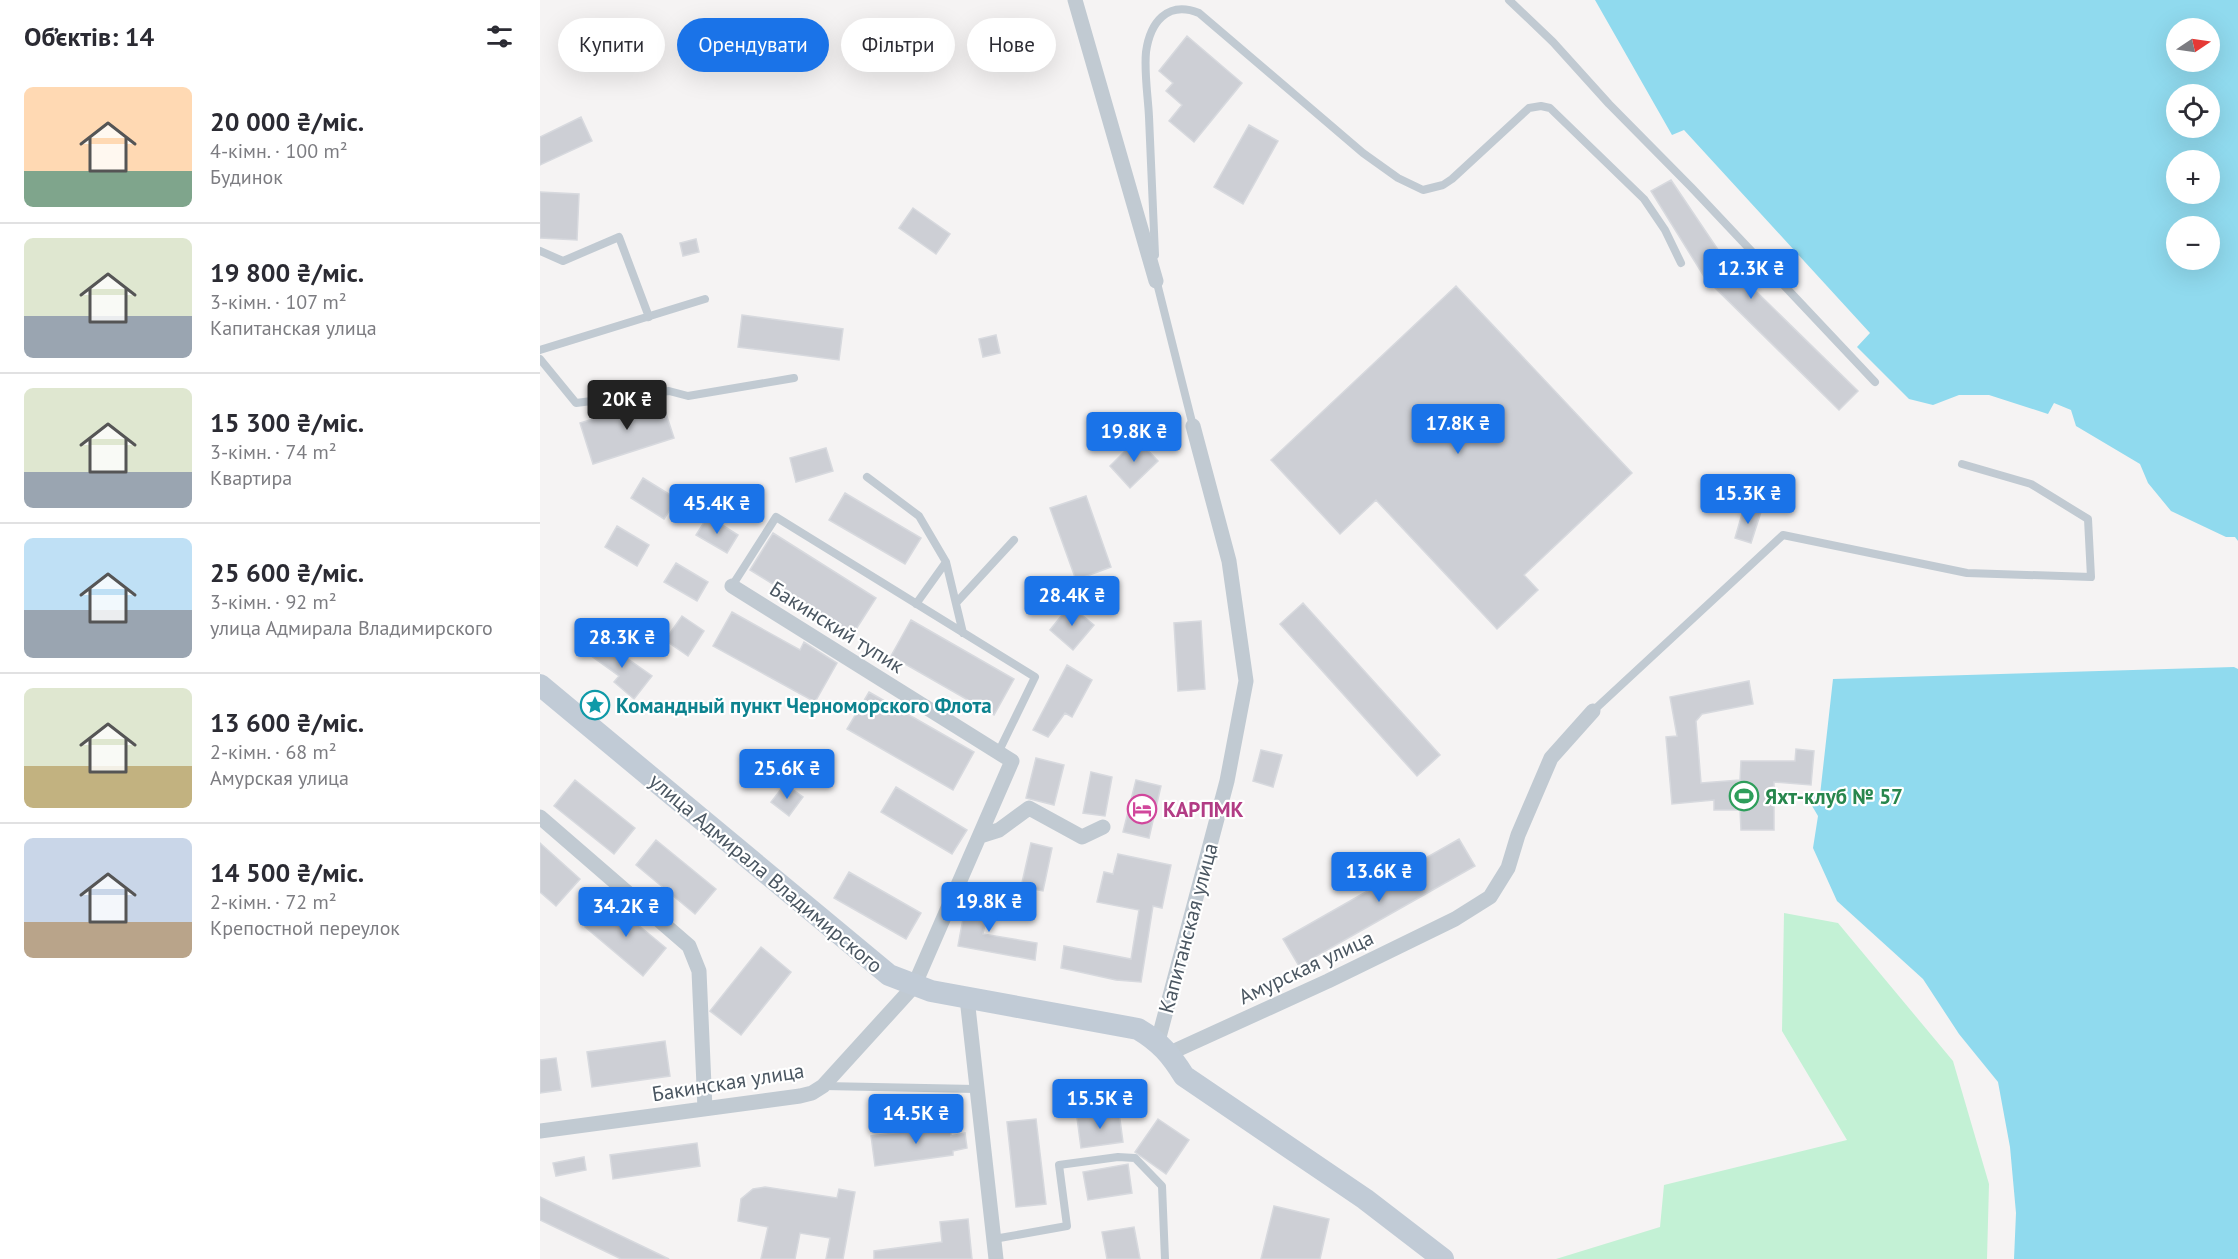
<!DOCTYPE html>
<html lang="uk">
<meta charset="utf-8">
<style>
:root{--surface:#fff;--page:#f7f7f7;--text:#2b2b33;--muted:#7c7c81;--line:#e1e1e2;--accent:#1a73e8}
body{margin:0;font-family:"PT Sans",sans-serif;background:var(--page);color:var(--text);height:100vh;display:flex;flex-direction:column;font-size:22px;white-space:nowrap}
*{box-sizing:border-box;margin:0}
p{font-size:20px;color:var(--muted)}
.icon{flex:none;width:33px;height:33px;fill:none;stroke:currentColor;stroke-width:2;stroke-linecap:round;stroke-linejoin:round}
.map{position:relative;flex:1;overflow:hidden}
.details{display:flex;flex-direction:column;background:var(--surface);width:540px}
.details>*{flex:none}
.hud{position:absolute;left:18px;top:18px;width:570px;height:54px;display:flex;gap:12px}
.needle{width:39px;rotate:77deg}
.controls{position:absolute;left:1626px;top:18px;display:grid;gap:12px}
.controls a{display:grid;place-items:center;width:54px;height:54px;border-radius:50%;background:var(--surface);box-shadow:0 6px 24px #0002;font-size:30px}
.price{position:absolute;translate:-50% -51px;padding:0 14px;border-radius:6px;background:var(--accent);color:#fff;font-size:20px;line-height:39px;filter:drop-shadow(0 2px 3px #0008)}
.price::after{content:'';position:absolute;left:50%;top:36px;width:18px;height:14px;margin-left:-9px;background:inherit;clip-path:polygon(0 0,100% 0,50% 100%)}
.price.selected{background:#222;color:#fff}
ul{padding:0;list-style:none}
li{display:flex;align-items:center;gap:18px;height:150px;padding:0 24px}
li+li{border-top:2px solid var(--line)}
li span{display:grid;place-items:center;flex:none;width:168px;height:120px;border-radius:9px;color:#555}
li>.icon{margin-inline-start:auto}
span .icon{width:72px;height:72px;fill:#fffc;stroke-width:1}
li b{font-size:26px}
h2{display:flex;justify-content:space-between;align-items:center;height:72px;padding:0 24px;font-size:26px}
.chip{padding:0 21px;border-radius:27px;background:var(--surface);box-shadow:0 6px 24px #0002;font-size:21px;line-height:54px}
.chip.selected{background:var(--accent);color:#fff}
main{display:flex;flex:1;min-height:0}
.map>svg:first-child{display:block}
.green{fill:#c3f1d5}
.water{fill:#90daee;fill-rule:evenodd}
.building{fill:#cdcfd5;stroke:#d7d9de;stroke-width:1.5}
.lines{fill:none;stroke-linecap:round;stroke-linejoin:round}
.lane{stroke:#c1cad2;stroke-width:8}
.street{stroke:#c1cad2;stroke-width:15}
.secondary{stroke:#c1cbd6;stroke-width:22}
.labels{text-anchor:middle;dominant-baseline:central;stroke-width:4.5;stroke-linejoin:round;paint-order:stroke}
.street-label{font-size:21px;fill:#4a5661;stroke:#fff}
.culture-label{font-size:21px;font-weight:bold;fill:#0d838f;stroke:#fff;text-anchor:start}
.leisure-label{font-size:21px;font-weight:bold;fill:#27864d;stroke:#fff;text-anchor:start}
.hotel-label{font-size:21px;font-weight:bold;fill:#b23c85;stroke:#fff;text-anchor:start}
</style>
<main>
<section class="details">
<h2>Об’єктів: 14<svg class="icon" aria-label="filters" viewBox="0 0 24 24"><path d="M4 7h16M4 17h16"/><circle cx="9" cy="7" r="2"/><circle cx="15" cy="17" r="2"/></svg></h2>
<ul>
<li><span style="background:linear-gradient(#ffd9b3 70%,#7fa58c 0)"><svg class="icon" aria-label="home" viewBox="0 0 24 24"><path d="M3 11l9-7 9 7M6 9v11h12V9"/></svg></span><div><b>20 000 ₴/міс.</b><p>4-кімн. · 100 m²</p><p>Будинок</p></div></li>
<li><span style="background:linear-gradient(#dfe7d0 65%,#9aa5b1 0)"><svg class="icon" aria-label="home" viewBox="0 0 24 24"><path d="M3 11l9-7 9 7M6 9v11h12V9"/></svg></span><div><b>19 800 ₴/міс.</b><p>3-кімн. · 107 m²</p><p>Капитанская улица</p></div></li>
<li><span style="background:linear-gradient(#dfe7d0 70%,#9aa5b1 0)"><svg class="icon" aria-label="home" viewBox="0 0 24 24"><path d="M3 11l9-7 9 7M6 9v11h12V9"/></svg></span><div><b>15 300 ₴/міс.</b><p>3-кімн. · 74 m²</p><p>Квартира</p></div></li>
<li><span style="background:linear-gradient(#bfe0f5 60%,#9aa5b1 0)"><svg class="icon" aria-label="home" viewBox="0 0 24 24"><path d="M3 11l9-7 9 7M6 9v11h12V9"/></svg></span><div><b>25 600 ₴/міс.</b><p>3-кімн. · 92 m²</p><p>улица Адмирала Владимирского</p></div></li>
<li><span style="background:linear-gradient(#dfe7d0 65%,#c2b280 0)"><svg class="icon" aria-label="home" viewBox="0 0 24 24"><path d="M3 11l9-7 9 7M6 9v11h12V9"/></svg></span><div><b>13 600 ₴/міс.</b><p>2-кімн. · 68 m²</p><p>Амурская улица</p></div></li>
<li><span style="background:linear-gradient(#c9d6e8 70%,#b9a48a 0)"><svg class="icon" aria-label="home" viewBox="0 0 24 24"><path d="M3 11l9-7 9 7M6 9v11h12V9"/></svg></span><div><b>14 500 ₴/міс.</b><p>2-кімн. · 72 m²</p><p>Крепостной переулок</p></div></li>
</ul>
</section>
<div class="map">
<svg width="1698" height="1259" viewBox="0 0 1698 1259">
<rect width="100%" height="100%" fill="#f5f3f3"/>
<path class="green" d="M1244,913L1298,923L1413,1061L1449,1184L1447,1259H1016L1120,1227L1124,1185L1307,1140L1242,1031Z"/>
<path class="water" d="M1055,0H1698V541L1695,537H1686L1631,511L1608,483L1600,464L1536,426L1531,410L1514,403L1508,414L1449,395H1419L1393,405L1369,399L1317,347L1330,333L1144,130L1132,135ZM1636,28H1670V62H1636ZM1636,94H1670V128H1636ZM1636,160H1670V194H1636ZM1636,226H1670V260H1636Z
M1694,667L1698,669V1259H1474L1476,1213L1470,1147L1458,1082L1419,1034L1383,979L1297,901L1273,848L1278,816L1265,794L1280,795L1293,679Z"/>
<path class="building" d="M647,36L702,83L654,142L629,121L642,105L626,91L633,83L619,71Z
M41,117L52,141L0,165V137Z
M709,125L738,141L703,204L674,187Z
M1131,180L1187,263L1318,391L1299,410L1165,278L1111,191Z
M0,192L39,194L37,240L0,238Z
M373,208L410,234L396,254L359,228Z
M156,239L159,252L143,256L140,243Z
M916,286L1092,473L984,575L998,590L957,629L836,500L800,534L731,460Z
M202,315L303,329L299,360L198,347Z
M456,335L460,353L443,357L439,339Z
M121,398L134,438L53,464L40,423Z
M597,439L618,461L590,488L570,466Z
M286,448L293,471L256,482L250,458Z
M103,478L137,499L124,519L91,498Z
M305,493L381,538L365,564L289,520Z
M546,496L571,567L536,580L510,508Z
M1204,507L1221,512L1211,543L1195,538Z
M168,516L198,535L187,553L156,535Z
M77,526L109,545L97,566L65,547Z
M233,533L336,598L313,634L210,570Z
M136,563L168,582L157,601L124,582Z
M763,603L900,755L877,776L740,624Z
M530,605L554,625L533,650L510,630Z
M192,612L260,650L264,642L297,663L275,702L173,646Z
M142,616L164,631L148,656L125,640Z
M371,620L474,679L454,715L351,656Z
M661,621L665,689L638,691L634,623Z
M61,640L112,676L94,699L74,682L79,676L50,655Z
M527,665L552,680L532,717L525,713L508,737L493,730Z
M1209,681L1213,704L1162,714L1156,721L1161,783L1200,780L1201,761H1255L1256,749L1274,751L1271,785L1234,782V830H1201L1200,810H1174V800L1132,804L1126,737L1137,736L1130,697Z
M329,692L434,752L413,790L307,729Z
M721,750L742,755L733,787L713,781Z
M496,758L524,765L514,805L486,798Z
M551,772L572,777L565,816L543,813Z
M35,780L95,828L74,854L14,806Z
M596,780L621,786L609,838L583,832Z
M245,784L263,797L249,816L231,802Z
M356,787L427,830L412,854L341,812Z
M919,839L935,866L759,966L743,939Z
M116,840L176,889L155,914L96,865Z
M0,843L40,879L16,906L0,892Z
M491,843L512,848L503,891L481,887Z
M578,854L631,865L622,908L613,906L601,982L576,980L521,968L524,946L591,959L599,910L557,902L564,872L573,874Z
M309,872L381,913L366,939L294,898Z
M427,897L450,898L443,934L497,943L495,960L418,946Z
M68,900L126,948L103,976L45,927Z
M221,947L251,972L201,1035L170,1011Z
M125,1041L130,1076L52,1087L47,1052Z
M16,1058L21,1090L0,1093V1060Z
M579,1112L583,1142L541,1148L537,1118Z
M496,1119L506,1204L476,1207L467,1122Z
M618,1119L649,1140L626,1174L595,1152Z
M410,1126L411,1136L425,1133L427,1148L413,1151V1155L335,1166L331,1136Z
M157,1143L160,1166L73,1179L70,1155Z
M44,1157L46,1170L16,1176L13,1163Z
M588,1164L592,1193L548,1200L543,1172Z
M225,1187L297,1198L299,1189L315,1192L303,1259H286L290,1238L260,1233L255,1259H221L228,1227L198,1221L201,1199L213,1189Z
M0,1197L129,1259H81L0,1220Z
M734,1206L789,1219L780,1259H721Z
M428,1219L432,1259H334V1251L402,1242L400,1222Z
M594,1227L600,1259H567L562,1232Z"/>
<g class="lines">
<path class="lane" d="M969,0L1013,42L1069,104L1151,187L1335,382
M0,251L23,261L79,237L109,317
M615,255C613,209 611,163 609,117C608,96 604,73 606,52C610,23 627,0 659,13L823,153L858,178L883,190L903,185L912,179L989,108L1001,106L1010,108L1104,199L1125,230L1141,263
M616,279L653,426
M0,350L165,299
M0,359L36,403L129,391L148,396L254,378
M327,477L379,516L406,562L376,604
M406,562L423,633
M192,586L236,517L495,677L458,753
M416,603L474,540
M1053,711L1243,535L1427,573L1551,577L1548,519L1491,484L1422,464
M284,1086L435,1089
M454,1239L527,1226L519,1165L578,1157L595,1158L622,1186L625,1259"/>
<path class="street" d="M535,0L616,281
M0,817L149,946L159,971L165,1109
M440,836L459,830L489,808L542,837L563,827
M427,998L456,1259
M618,1041L687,781L706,681L689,561L653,426
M630,1053L788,981L915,919L950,897L968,868L978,835L1011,758L1053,711
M0,1131L260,1096L272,1093L283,1086L374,986L472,761L192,586"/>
<path class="secondary" d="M0,685L349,975L391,991L598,1029C620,1042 631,1055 644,1076L825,1199L903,1259"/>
</g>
<defs>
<g id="sight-ring" transform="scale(1.5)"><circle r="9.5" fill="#fff" stroke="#0f9aa8" stroke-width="1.5"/><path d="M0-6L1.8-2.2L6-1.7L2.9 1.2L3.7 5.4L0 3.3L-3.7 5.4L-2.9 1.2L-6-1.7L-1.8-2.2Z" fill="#0f9aa8"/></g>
<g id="stadium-ring" transform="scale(1.5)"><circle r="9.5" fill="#fff" stroke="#2e9e5b" stroke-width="1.5"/><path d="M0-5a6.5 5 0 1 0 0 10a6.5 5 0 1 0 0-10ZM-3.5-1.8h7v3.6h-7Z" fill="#2e9e5b"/></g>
<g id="hotel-ring" transform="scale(1.5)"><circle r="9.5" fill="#fff" stroke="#d1479c" stroke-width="1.5"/><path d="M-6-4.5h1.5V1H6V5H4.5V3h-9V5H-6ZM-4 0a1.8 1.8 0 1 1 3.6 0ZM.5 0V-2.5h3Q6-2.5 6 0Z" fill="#d1479c"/></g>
</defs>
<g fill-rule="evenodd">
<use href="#sight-ring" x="55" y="705"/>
<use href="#stadium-ring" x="1204" y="796"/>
<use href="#hotel-ring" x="602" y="809"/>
</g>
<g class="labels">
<g class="street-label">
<text transform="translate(297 627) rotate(32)">Бакинский тупик</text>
<text transform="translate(226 873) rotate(40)">улица Адмирала Владимирского</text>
<text transform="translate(648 928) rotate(-75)">Капитанская улица</text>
<text transform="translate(766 967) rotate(-25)">Амурская улица</text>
<text transform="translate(188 1082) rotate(-9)">Бакинская улица</text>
</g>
<g class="culture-label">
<text x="76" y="705">Командный пункт Черноморского Флота</text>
</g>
<g class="leisure-label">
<text x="1225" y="796">Яхт-клуб № 57</text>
</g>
<g class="hotel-label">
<text x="623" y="809">КАРПМК</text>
</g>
</g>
</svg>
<div class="controls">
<a><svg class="needle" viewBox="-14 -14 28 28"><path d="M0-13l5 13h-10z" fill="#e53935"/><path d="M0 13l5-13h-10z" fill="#7c7c81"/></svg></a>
<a><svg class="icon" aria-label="locate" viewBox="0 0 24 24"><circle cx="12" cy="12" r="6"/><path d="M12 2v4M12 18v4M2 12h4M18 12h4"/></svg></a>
<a>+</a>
<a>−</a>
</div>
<b class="price" style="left:1211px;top:300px">12.3K ₴</b>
<b class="price selected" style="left:87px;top:431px">20K ₴</b>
<b class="price" style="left:918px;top:455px">17.8K ₴</b>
<b class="price" style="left:594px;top:463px">19.8K ₴</b>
<b class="price" style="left:1208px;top:525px">15.3K ₴</b>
<b class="price" style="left:177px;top:535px">45.4K ₴</b>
<b class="price" style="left:532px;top:627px">28.4K ₴</b>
<b class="price" style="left:82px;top:669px">28.3K ₴</b>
<b class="price" style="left:247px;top:800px">25.6K ₴</b>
<b class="price" style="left:839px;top:903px">13.6K ₴</b>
<b class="price" style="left:449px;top:933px">19.8K ₴</b>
<b class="price" style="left:86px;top:938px">34.2K ₴</b>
<b class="price" style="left:560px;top:1130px">15.5K ₴</b>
<b class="price" style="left:376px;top:1145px">14.5K ₴</b>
<div class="hud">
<a class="chip">Купити</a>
<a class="chip selected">Орендувати</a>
<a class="chip">Фільтри</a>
<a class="chip">Нове</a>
</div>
</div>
</main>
